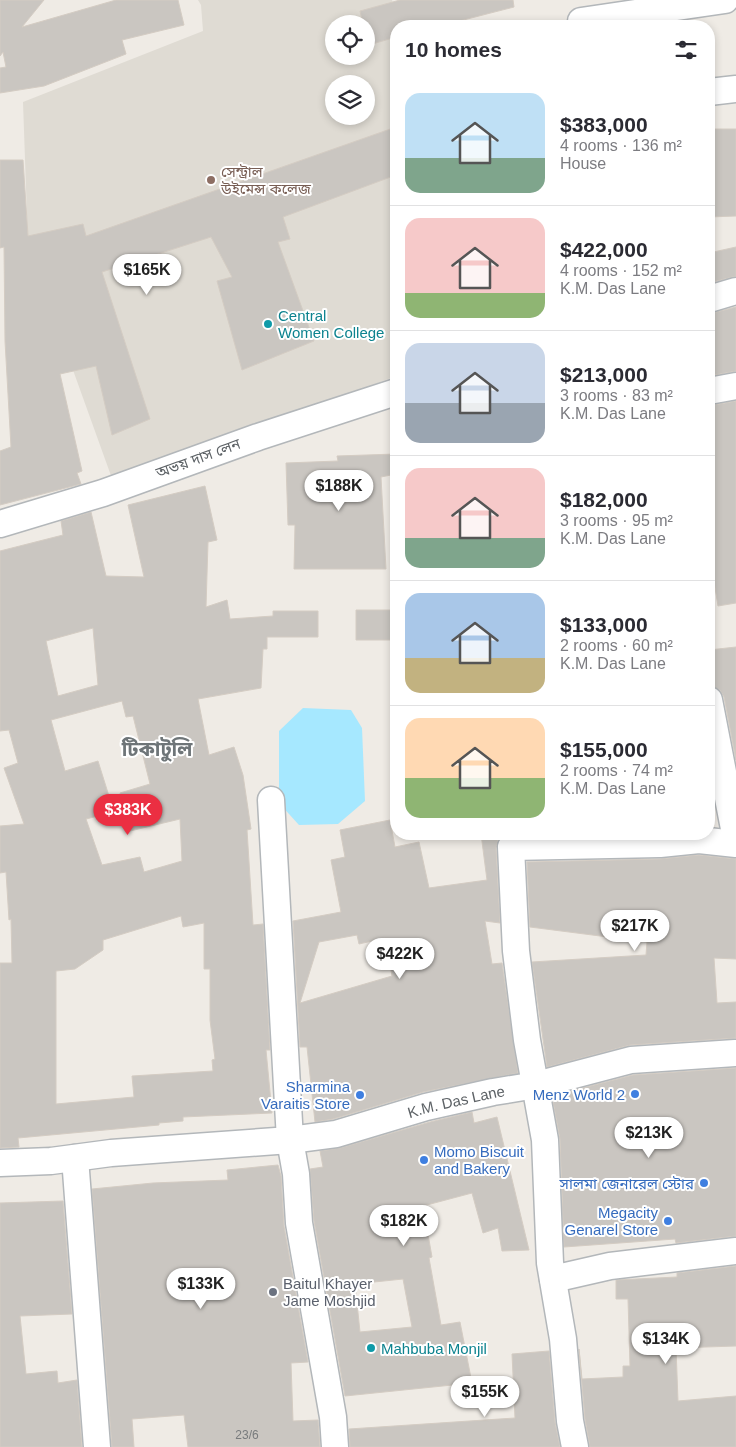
<!DOCTYPE html>
<meta charset="utf-8">
<style>
:root{--surface:#fff;--page:#f7f7f7;--text:#2b2b33;--muted:#7c7c81;--line:#e1e1e2;--accent:#eb2f42}
body{margin:0;font-family:Arial,"Noto Sans Bengali",sans-serif;background:var(--page);color:var(--text);height:100vh;display:flex;flex-direction:column;font-size:19px;white-space:nowrap}
*{box-sizing:border-box;margin:0}
p{font-size:16px;color:var(--muted)}
.icon{flex:none;width:28px;height:28px;fill:none;stroke:currentColor;stroke-width:2;stroke-linecap:round;stroke-linejoin:round}
.map{position:relative;flex:1;overflow:hidden}
.details{position:absolute;left:390px;top:20px;width:325px;height:820px;display:flex;flex-direction:column;background:var(--surface);border-radius:20px;box-shadow:0 2px 8px #0003}
.details>*{flex:none}
.controls{position:absolute;left:325px;top:15px;display:grid;gap:10px}
.controls a{display:grid;place-items:center;width:50px;height:50px;border-radius:50%;background:var(--surface);box-shadow:0 2px 8px #0003;font-size:25px}
.price{position:absolute;translate:-50% -42px;padding:0 11px;border-radius:18px;background:#fff;color:#222;font-size:16px;line-height:32px;filter:drop-shadow(0 1px 2px #0008)}
.price::after{content:'';position:absolute;left:50%;top:30px;width:15px;height:11px;margin-left:-8px;background:inherit;clip-path:polygon(0 0,100% 0,50% 100%)}
.price.current{background:var(--accent);color:#fff}
ul{padding:0;list-style:none}
li{display:flex;align-items:center;gap:15px;height:125px;padding:0 15px}
li+li{border-top:1px solid var(--line)}
li span{display:grid;place-items:center;flex:none;width:140px;height:100px;border-radius:15px;color:#555}
li>.icon{margin-inline-start:auto}
span .icon{width:60px;height:60px;fill:#fffc;stroke-width:1}
li b{font-size:21px}
h2{display:flex;justify-content:space-between;align-items:center;height:60px;padding:0 15px;font-size:21px}
.map>svg:first-child{display:block}
.education{fill:#dfdbd3;fill-rule:evenodd}
.water{fill:#a6e8ff}
.building{fill:#cac6c1;stroke:#d4ccc3;fill-rule:evenodd}
.lines{fill:none;stroke-linecap:round;stroke-linejoin:round}
.minor-casing{stroke:#b3b7ba;stroke-width:29}
.minor{stroke:#fff;stroke-width:26}
.education-dot{fill:#8d6e63;stroke:#fff;stroke-width:2}
.culture-dot{fill:#0f9aa8;stroke:#fff;stroke-width:2}
.shop-dot{fill:#3f7fe0;stroke:#fff;stroke-width:2}
.worship-dot{fill:#6b7280;stroke:#fff;stroke-width:2}
.labels{text-anchor:middle;dominant-baseline:central;stroke-width:4;stroke-linejoin:round;paint-order:stroke}
.number-label{font-size:12px;fill:#787b7d}
.education-label{font-size:15px;fill:#785e54;stroke:#fff;text-anchor:start}
.culture-label{font-size:15px;fill:#0d838f;stroke:#fff;text-anchor:start}
.street-label{font-size:15px;fill:#5d6266;stroke:#fff}
.shop-label{font-size:15px;fill:#366cbe;stroke:#fff;text-anchor:end}
.worship-label{font-size:15px;fill:#5b616d;stroke:#fff;text-anchor:start}
.district-label{font-size:20px;font-weight:bold;fill:#6e7578;stroke:#fff}
</style>
<div class="map">
<svg width="736" height="1447" viewBox="0 0 736 1447">
<rect width="100%" height="100%" fill="#efebe5"/>
<path class="education" d="M198,0H392L401,26H396V376L114,484L28,245L23,102L203,31L201,5ZM334,24H366V56H334ZM334,84H366V116H334Z"/>
<path class="water" d="M303,708L351,710L362,728L365,801L338,824L299,825L279,803V731Z"/>
<path class="building" d="M0,0H44L22,27L116,0H178L184,25L122,40L126,54L44,86L0,93V68L6,67L3,52L0,56Z
M400,0H513L514,7L440,26H396V37L369,45L366,24H363L360,11Z
M682,21L683,26H649Z
M396,127V175L283,217L290,239L278,242L314,341L242,370L217,281L232,277L211,237L102,272L150,419L112,435L96,366L60,374L82,471L77,473L81,484L0,505V451L11,447L5,341L4,247L0,248V160H23L28,236L83,224L86,236Z
M709,129H736V216L709,217Z
M736,247V276L709,283V253Z
M736,307V371L709,376V314Z
M736,401V603L718,606L709,551V406Z
M396,454V474L381,477L386,569H294L295,525H288L286,463L338,461L337,456Z
M205,486L217,540L208,542L206,607L227,600L230,619L273,616V611H318V637H267V649H263L261,688L198,699L209,755L234,747L243,775L251,829L247,830L253,925L263,924L270,1050H266L272,1113L183,1117V1121L159,1123V1125L18,1138L19,1147L0,1148V963H12L11,919L9,920L6,872L0,873V826L24,824L4,768L18,763L9,730L0,731V551L63,535L61,521L91,512L106,576L144,577L128,505ZM93,628L98,685L58,696L46,641ZM122,701L126,717L133,716L150,784L120,793L130,831L180,819L182,861L144,872L140,857L102,865L86,819L114,812L98,761L65,771L51,720ZM181,916L183,927L204,923V969H210V1020L215,1059L212,1060L213,1071L132,1076L134,1097L56,1104V971L75,969L103,950V940Z
M356,610H396V640H356Z
M736,647V760L724,697L720,690L709,685V650Z
M709,777L715,808H709Z
M390,820L395,847L419,842L429,888L487,880L481,834H505L498,840L496,848L500,923L485,921L492,964L502,963L518,1073L423,1092L333,1119L315,1122L307,1047H300L293,921L341,912L331,860L345,857L340,830ZM357,935L359,944L385,938L392,976L300,1003L319,942Z
M699,855L736,859V959L714,958L717,1003L736,1002V1038L630,1045L547,1067L532,962L646,955L647,942L530,927L527,862L660,859Z
M736,1068V1236L676,1243L675,1239L564,1247L560,1139L552,1096L633,1075Z
M472,1112L474,1123L497,1117L529,1250L502,1251L498,1228L483,1233L472,1193L423,1206L432,1257L429,1258L441,1325L460,1322L472,1383L345,1396L314,1221L310,1169L323,1167L320,1151L340,1148L430,1122ZM403,1279L412,1327L360,1332L355,1284Z
M278,1165L281,1176L284,1226L308,1362L291,1363L293,1421L318,1420L320,1447H188L184,1415L132,1419L134,1447H112L92,1189L153,1183L228,1180L227,1170Z
M63,1201L72,1314L20,1316L26,1374L57,1371L58,1383L77,1380L82,1447H0V1203Z
M736,1266V1346L676,1348L678,1401L736,1396V1447H590L585,1419L579,1349L582,1379L623,1377V1366H630L628,1299H616V1280L677,1277V1273Z
M549,1351L555,1422L560,1447H350L349,1429L515,1418L512,1354Z"/>
<g class="lines">
<g class="minor-casing">
<g id="minor">
<path d="M581,21L725,0"/>
<path d="M709,92L736,89"/>
<path d="M709,299L736,291"/>
<path d="M709,391L736,386"/>
<path d="M0,524L103,493L258,437L396,392"/>
<path d="M709,700L736,839"/>
<path d="M271,800L290,1140L296,1174L299,1223L333,1417L335,1447"/>
<path d="M75,1158L97,1447"/>
<path id="s1" d="M0,1163L51,1161L111,1153L290,1140L336,1134L426,1107L493,1092L536,1085L631,1060L735,1053"/>
<path d="M553,1279L610,1266L736,1251"/>
<path d="M575,1447L570,1421L563,1339L550,1263L545,1140L527,1040L516,951L511,847L660,844L699,840L736,844"/>
</g>
</g>
<use href="#minor" class="minor"/>
</g>
<circle class="education-dot" cx="211" cy="180" r="5"/>
<g class="culture-dot">
<circle cx="268" cy="324" r="5"/>
<circle cx="371" cy="1348" r="5"/>
</g>
<g class="shop-dot">
<circle cx="635" cy="1094" r="5"/>
<circle cx="360" cy="1095" r="5"/>
<circle cx="424" cy="1160" r="5"/>
<circle cx="704" cy="1183" r="5"/>
<circle cx="668" cy="1221" r="5"/>
</g>
<circle class="worship-dot" cx="273" cy="1292" r="5"/>
<g class="labels">
<g class="number-label">
<text x="247" y="1435">23/6</text>
</g>
<g class="education-label">
<text x="221" y="171">সেন্ট্রাল<tspan x="221" dy="17">উইমেন্স কলেজ</tspan></text>
</g>
<g class="culture-label">
<text x="278" y="315">Central<tspan x="278" dy="17">Women College</tspan></text>
<text x="381" y="1348">Mahbuba Monjil</text>
</g>
<g class="street-label">
<text transform="translate(198 458) rotate(-20)">অভয় দাস লেন</text>
<text stroke="none"><textPath href="#s1" startOffset="462">K.M. Das Lane</textPath></text>
</g>
<g class="shop-label">
<text x="350" y="1086">Sharmina<tspan x="350" dy="17">Varaitis Store</tspan></text>
<text x="625" y="1094">Menz World 2</text>
<text x="434" y="1151" text-anchor="start">Momo Biscuit<tspan x="434" dy="17">and Bakery</tspan></text>
<text x="694" y="1183">সালমা জেনারেল স্টোর</text>
<text x="658" y="1212">Megacity<tspan x="658" dy="17">Genarel Store</tspan></text>
</g>
<g class="worship-label">
<text x="283" y="1283">Baitul Khayer<tspan x="283" dy="17">Jame Moshjid</tspan></text>
</g>
<g class="district-label">
<text x="157" y="749">টিকাটুলি</text>
</g>
</g>
</svg>
<div class="controls">
<a><svg class="icon" aria-label="locate" viewBox="0 0 24 24"><circle cx="12" cy="12" r="6"/><path d="M12 2v4M12 18v4M2 12h4M18 12h4"/></svg></a>
<a><svg class="icon" aria-label="layers" viewBox="0 0 24 24"><path d="M12 4l9 5-9 5-9-5zM3 14l9 5 9-5"/></svg></a>
</div>
<b class="price" style="left:147px;top:296px">$165K</b>
<b class="price" style="left:339px;top:512px">$188K</b>
<b class="price current" style="left:128px;top:836px">$383K</b>
<b class="price" style="left:635px;top:952px">$217K</b>
<b class="price" style="left:400px;top:980px">$422K</b>
<b class="price" style="left:649px;top:1159px">$213K</b>
<b class="price" style="left:404px;top:1247px">$182K</b>
<b class="price" style="left:201px;top:1310px">$133K</b>
<b class="price" style="left:666px;top:1365px">$134K</b>
<b class="price" style="left:485px;top:1418px">$155K</b>
<section class="details">
<h2>10 homes<svg class="icon" aria-label="filters" viewBox="0 0 24 24"><path d="M4 7h16M4 17h16"/><circle cx="9" cy="7" r="2"/><circle cx="15" cy="17" r="2"/></svg></h2>
<ul>
<li><span style="background:linear-gradient(#bfe0f5 65%,#7fa58c 0)"><svg class="icon" aria-label="home" viewBox="0 0 24 24"><path d="M3 11l9-7 9 7M6 9v11h12V9"/></svg></span><div><b>$383,000</b><p>4 rooms · 136 m²</p><p>House</p></div></li>
<li><span style="background:linear-gradient(#f6c9c9 75%,#8fb573 0)"><svg class="icon" aria-label="home" viewBox="0 0 24 24"><path d="M3 11l9-7 9 7M6 9v11h12V9"/></svg></span><div><b>$422,000</b><p>4 rooms · 152 m²</p><p>K.M. Das Lane</p></div></li>
<li><span style="background:linear-gradient(#c9d6e8 60%,#9aa5b1 0)"><svg class="icon" aria-label="home" viewBox="0 0 24 24"><path d="M3 11l9-7 9 7M6 9v11h12V9"/></svg></span><div><b>$213,000</b><p>3 rooms · 83 m²</p><p>K.M. Das Lane</p></div></li>
<li><span style="background:linear-gradient(#f6c9c9 70%,#7fa58c 0)"><svg class="icon" aria-label="home" viewBox="0 0 24 24"><path d="M3 11l9-7 9 7M6 9v11h12V9"/></svg></span><div><b>$182,000</b><p>3 rooms · 95 m²</p><p>K.M. Das Lane</p></div></li>
<li><span style="background:linear-gradient(#a9c7e8 65%,#c2b280 0)"><svg class="icon" aria-label="home" viewBox="0 0 24 24"><path d="M3 11l9-7 9 7M6 9v11h12V9"/></svg></span><div><b>$133,000</b><p>2 rooms · 60 m²</p><p>K.M. Das Lane</p></div></li>
<li><span style="background:linear-gradient(#ffd9b3 60%,#8fb573 0)"><svg class="icon" aria-label="home" viewBox="0 0 24 24"><path d="M3 11l9-7 9 7M6 9v11h12V9"/></svg></span><div><b>$155,000</b><p>2 rooms · 74 m²</p><p>K.M. Das Lane</p></div></li>
</ul>
</section>
</div>
